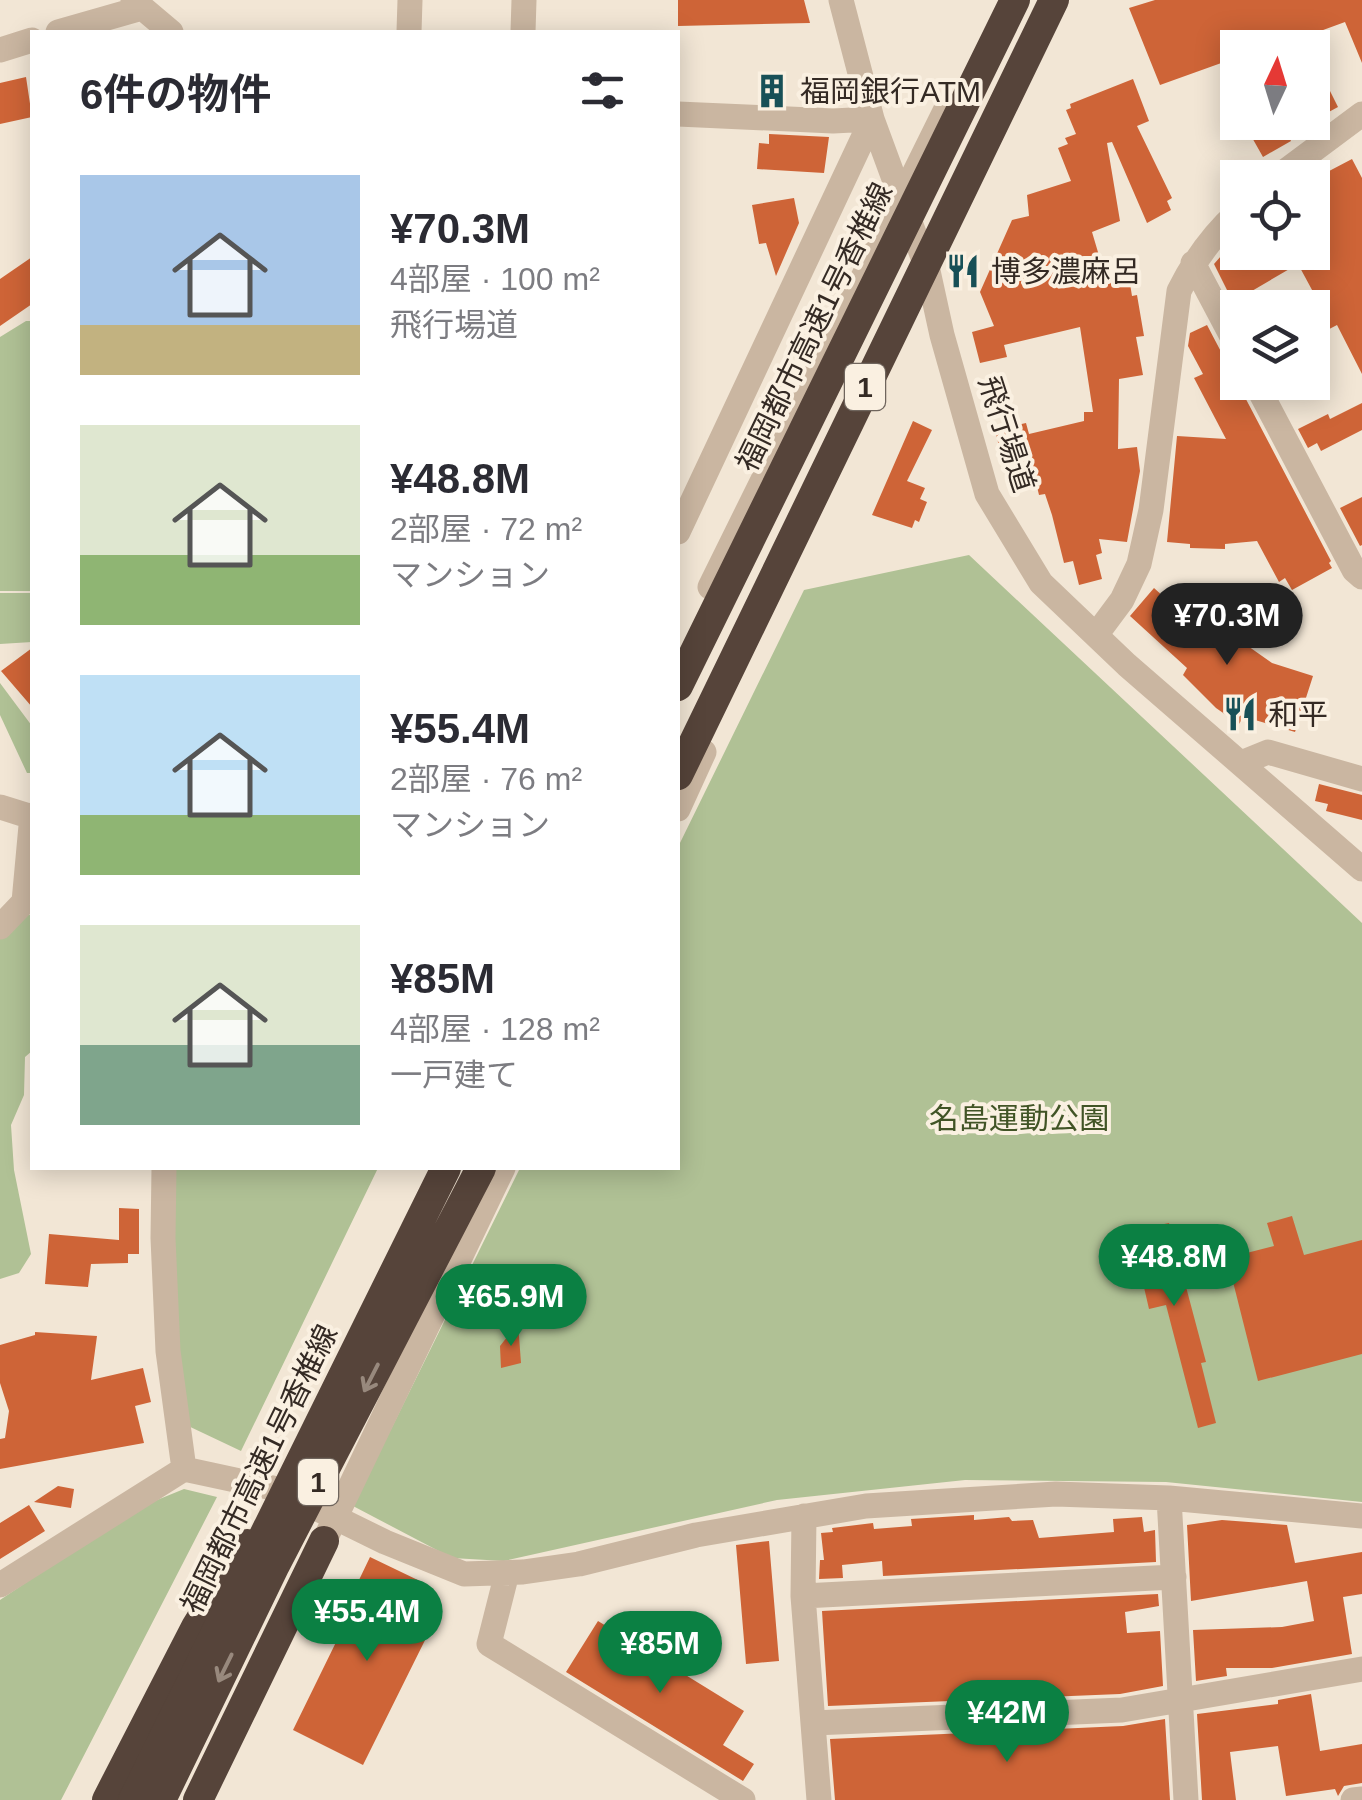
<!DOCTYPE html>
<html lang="ja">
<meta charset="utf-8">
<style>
:root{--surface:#fff;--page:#f2f2f3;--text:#2b2b33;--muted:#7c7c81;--accent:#0b8043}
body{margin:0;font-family:Arial,"Noto Sans JP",sans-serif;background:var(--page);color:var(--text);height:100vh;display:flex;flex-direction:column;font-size:38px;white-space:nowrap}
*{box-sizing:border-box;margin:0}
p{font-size:32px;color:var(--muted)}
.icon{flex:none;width:55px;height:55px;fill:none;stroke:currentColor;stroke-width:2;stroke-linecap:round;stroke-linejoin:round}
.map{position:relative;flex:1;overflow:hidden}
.panel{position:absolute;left:30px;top:30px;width:650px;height:1140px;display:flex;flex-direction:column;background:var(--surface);border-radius:0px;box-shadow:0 5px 25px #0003}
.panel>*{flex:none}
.needle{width:65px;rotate:4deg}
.buttons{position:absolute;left:1220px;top:30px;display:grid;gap:20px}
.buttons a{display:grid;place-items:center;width:110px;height:110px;border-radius:0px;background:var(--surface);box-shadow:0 5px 25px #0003;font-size:50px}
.price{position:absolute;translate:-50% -85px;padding:0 22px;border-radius:35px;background:var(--accent);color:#fff;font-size:32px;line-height:65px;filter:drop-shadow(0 2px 5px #0008)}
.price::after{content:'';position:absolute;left:50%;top:60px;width:30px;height:22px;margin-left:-15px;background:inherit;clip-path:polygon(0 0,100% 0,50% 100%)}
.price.active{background:#222;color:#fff}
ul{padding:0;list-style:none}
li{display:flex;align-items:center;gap:30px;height:250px;padding:0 50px}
li span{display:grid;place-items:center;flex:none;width:280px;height:200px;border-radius:0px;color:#555}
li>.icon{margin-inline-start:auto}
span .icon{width:120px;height:120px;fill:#fffc;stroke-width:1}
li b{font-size:42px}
h2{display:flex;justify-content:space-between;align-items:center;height:120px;padding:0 50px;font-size:42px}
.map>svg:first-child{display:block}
.green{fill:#b0c195}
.building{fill:#ce6437}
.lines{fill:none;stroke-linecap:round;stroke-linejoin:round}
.minor{stroke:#cab6a1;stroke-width:25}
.highway{stroke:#56443a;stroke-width:30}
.highway-bridge{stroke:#56443a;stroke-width:30}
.oneway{stroke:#98897d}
.labels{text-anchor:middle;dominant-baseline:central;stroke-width:8;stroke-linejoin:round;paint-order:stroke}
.shield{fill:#faf0e1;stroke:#6f655d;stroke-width:2.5}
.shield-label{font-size:28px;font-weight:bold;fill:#342a24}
.poi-label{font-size:30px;fill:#342a24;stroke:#faf0e1;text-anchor:start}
.street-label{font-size:30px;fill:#342a24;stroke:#faf0e1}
.park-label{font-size:30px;fill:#415426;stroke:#faf0e1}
</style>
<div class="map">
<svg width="1362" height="1800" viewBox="0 0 1362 1800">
<rect width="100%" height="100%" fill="#f2e6d5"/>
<path class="green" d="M26,321H32V591H0V337Z
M969,555L1362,923V1502L1166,1482L965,1480L777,1500L504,1561L452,1558L353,1506L520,1168H678V847L804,590Z
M0,593H32V642L0,644Z
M0,683L32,726V773H27L0,715Z
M32,914V1051L25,1057L24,1095L11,1125L14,1170L31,1254L19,1273L0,1279V923Z
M172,1168H378L241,1451L184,1424L173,1355Z
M184,1489L217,1497L61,1800H0V1600L135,1509Z"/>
<path class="building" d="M678,0H804L810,23L678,26Z
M1155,0H1362V63L1345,22L1304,37L1307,48H1238V57L1160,85L1129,8Z
M26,77L32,117L0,124V83Z
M1133,79L1149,121L1137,126L1172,198L1167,201L1171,210L1147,223L1112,142L1107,143L1120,221L1092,232L1103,269L1127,265L1132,296L1137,295L1144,336L1136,337L1143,375L1119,379L1118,449L1137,447L1140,471L1127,542L1099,539L1102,553L1096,555L1102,579L1079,585L1073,561L1064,563L1052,515L1045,494L1039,495L1029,453L1007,458L1006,453L1001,454L995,430L1026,423L1029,434L1084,421V412H1093L1080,327L1004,345L1007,357L980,363L972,332L994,326L980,292L1012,220L1029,216L1027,195L1071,181L1058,148L1068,144L1065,138L1076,134L1066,110L1071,108L1070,104Z
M1328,87L1338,107L1312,121V95Z
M1270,122H1282L1291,141L1263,157L1250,134Z
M769,134L829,137L824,173L757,169L759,143L769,144Z
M1352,159L1362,178V374L1337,325L1312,338V304L1318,301L1298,264L1233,302L1214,264L1236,239L1238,252H1312V180Z
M794,198L799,223L776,276L766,243L759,244L752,205Z
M32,257V304L0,326V279Z
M1207,325L1331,561L1329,563L1332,568L1292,590L1285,578L1279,582L1257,541L1225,544V549L1190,548V544L1167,542L1177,436L1226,439L1194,378L1203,374L1188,346L1190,333Z
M1362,403V430L1321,451L1317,443L1308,448L1298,429L1328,414L1330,419Z
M913,421L932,430L907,481L925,488L920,499L927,502L919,522L915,520L912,528L872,515Z
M1362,497V545L1360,546L1340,508Z
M1154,588L1206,635L1209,630L1242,648L1245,644L1272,663L1313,676L1295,732L1255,720L1245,714L1239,724L1216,708L1183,675L1187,668L1130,616Z
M32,648V707L1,671Z
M1319,784L1362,795V820L1326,811L1328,804L1315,801Z
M119,1208L139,1209V1254H128V1263L91,1264L88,1287L45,1284L49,1234L119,1240Z
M1292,1216L1304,1255L1362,1240V1354L1258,1381L1227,1258L1274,1246L1267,1223Z
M1169,1223L1206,1362L1201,1363L1216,1423L1198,1428L1166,1305L1149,1309L1131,1231Z
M518,1323L521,1363L501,1368L500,1346Z
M35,1332L97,1336L91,1380L143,1368L151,1402L135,1406L144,1443L0,1469V1439L5,1438L9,1411L0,1383V1345L35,1335Z
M58,1486L74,1489L71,1508L34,1502Z
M29,1505L45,1531L0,1559V1523Z
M974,1515V1520L1009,1517L1012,1521L1033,1520L1039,1538L1114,1532L1113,1519L1142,1517L1144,1532L1155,1530L1156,1562L883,1576L882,1561L842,1565L843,1578L819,1579L820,1560H824L821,1533L833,1532L832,1528L873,1523L874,1529L912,1526L911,1519Z
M1222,1520L1287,1525L1295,1563L1362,1552V1594L1343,1597L1352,1654L1272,1668H1226L1227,1676L1196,1681L1193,1630L1282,1627L1314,1621L1307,1581L1191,1601L1187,1525Z
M769,1541L779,1661L746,1664L736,1545Z
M370,1557L424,1583L412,1606L436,1618L363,1765L293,1730L365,1583L359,1580Z
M1158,1594L1159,1606L1125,1612L1127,1633L1160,1631L1163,1686L1120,1694L828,1706L822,1611Z
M598,1621L744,1711L723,1745L754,1764L743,1781L566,1672Z
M1311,1694L1320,1751L1362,1744V1783L1344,1786L1338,1796L1335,1789L1286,1796L1278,1746L1230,1752L1236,1800H1202L1197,1714L1278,1704V1700Z
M1165,1719L1170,1800H835L830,1739L1123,1726Z"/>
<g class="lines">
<path class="minor" d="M133,0L171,32
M841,0L872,119L928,271L942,335L987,494L1041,583L1127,665L1362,869
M58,32L142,8
M409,32L410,0
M523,32L524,0
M0,50L32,40
M678,114L833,121L872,119L678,532
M1276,178L1362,114
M1193,263L1238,348
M1255,382L1354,570L1362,577
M710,587L947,107
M1096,635L1122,600L1139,564L1151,510L1179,291C1194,261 1212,235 1238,212
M1241,763L1268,752L1362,779
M0,807L32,817
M678,809L704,752
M0,927L24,902L32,815
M164,1168L163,1238L168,1351L184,1469
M1169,1498L1186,1800
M804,1516L803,1596L819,1800
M328,1533L503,1168
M507,1573L489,1644L743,1800
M0,1585L184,1469L277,1489L385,1542L464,1574L523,1572L579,1564L696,1535L866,1506L1056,1494L1169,1498L1362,1516
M803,1596L1174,1577
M813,1723L1122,1710L1362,1669
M1353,1800L1362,1799"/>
<path class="highway" d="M107,1800L196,1627L247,1544
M198,1800L324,1541"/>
<path class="highway-bridge" d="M678,686L1015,0
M678,775L1054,0
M133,1800L446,1168
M161,1800L275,1565L481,1168"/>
</g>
<defs><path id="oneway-shaft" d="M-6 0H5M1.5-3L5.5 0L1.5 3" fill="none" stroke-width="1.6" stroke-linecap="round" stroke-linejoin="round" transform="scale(2.5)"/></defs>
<g class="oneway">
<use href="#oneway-shaft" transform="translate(371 1378) rotate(117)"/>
<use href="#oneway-shaft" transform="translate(225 1668) rotate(116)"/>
</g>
<defs>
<g id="building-bare" transform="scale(2.7)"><path d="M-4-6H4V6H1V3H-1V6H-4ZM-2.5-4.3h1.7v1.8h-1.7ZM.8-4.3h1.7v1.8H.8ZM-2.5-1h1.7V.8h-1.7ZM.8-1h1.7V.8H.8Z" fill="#185057" stroke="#faf0e1" stroke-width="2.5" paint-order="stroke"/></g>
<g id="restaurant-bare" transform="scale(2.7)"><path d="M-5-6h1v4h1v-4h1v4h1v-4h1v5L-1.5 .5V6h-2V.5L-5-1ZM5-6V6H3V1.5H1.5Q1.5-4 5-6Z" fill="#185057" stroke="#faf0e1" stroke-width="2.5" paint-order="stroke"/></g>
</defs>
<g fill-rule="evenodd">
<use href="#building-bare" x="772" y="91"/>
<use href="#restaurant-bare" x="963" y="271"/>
<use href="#restaurant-bare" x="1240" y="714"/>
</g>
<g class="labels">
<g class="shield">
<rect x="845" y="364" width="40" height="46" rx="8"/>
<rect x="298" y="1459" width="40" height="46" rx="8"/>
</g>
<g class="shield-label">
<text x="865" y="387">1</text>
<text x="318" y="1482">1</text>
</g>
<g class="poi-label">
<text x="800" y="91">福岡銀行ATM</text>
<text x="991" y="271">博多濃麻呂</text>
<text x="1268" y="714">和平</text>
</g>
<g class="street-label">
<text transform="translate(814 327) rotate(-64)">福岡都市高速1号香椎線</text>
<text transform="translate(1007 434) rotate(72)">飛行場道</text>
<text transform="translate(259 1469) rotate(-64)">福岡都市高速1号香椎線</text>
</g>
<g class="park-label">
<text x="1019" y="1118">名島運動公園</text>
</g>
</g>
</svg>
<div class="buttons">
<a><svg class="needle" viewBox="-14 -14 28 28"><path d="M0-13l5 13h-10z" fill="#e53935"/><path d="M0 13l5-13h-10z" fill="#7c7c81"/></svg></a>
<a><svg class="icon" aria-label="locate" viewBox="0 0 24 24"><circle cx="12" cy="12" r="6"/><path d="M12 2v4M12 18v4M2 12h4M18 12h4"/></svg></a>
<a><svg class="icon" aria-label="layers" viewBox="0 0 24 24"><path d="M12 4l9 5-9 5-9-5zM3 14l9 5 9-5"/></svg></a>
</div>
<b class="price active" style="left:1227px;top:668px">¥70.3M</b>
<b class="price" style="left:1174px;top:1309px">¥48.8M</b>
<b class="price" style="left:511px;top:1349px">¥65.9M</b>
<b class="price" style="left:367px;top:1664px">¥55.4M</b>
<b class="price" style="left:660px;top:1696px">¥85M</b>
<b class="price" style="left:1007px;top:1765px">¥42M</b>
<section class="panel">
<h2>6件の物件<svg class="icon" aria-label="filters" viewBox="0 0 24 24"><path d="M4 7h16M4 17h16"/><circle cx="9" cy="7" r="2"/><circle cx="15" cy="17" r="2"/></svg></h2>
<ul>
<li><span style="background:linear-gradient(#a9c7e8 75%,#c2b280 0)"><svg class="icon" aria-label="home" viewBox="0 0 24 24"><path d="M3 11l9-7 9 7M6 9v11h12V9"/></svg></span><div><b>¥70.3M</b><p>4部屋 · 100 m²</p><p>飛行場道</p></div></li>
<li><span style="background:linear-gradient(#dfe7d0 65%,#8fb573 0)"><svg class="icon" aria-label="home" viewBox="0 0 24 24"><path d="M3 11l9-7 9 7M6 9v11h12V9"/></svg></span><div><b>¥48.8M</b><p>2部屋 · 72 m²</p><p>マンション</p></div></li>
<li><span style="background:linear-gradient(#bfe0f5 70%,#8fb573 0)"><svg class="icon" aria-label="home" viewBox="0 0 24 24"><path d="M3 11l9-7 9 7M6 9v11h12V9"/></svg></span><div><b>¥55.4M</b><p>2部屋 · 76 m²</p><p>マンション</p></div></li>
<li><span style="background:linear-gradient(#dfe7d0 60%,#7fa58c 0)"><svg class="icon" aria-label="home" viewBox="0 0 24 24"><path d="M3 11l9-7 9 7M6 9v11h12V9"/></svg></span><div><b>¥85M</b><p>4部屋 · 128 m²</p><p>一戸建て</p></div></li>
</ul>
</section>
</div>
